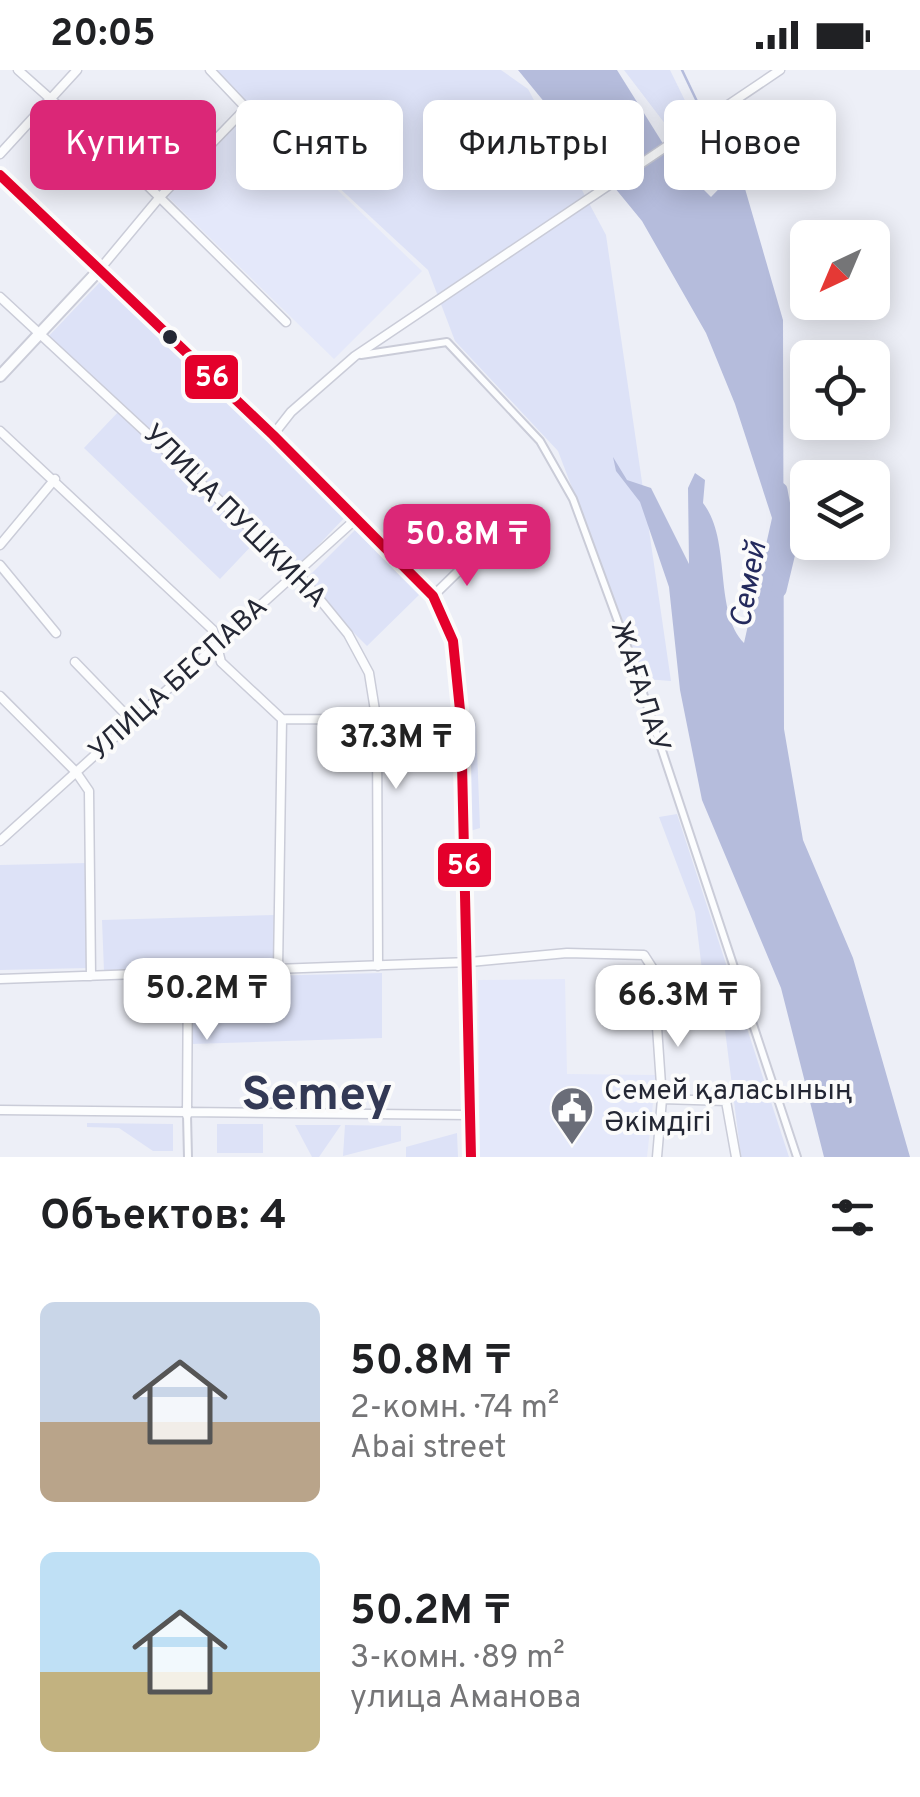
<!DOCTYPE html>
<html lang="ru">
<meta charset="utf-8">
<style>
:root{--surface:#fff;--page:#f2f2f2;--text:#202124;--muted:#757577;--accent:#db2777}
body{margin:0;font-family:Overpass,sans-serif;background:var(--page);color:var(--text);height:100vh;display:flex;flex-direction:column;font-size:38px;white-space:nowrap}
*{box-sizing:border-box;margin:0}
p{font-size:32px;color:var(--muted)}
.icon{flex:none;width:55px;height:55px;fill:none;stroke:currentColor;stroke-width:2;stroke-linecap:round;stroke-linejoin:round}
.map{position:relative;height:1087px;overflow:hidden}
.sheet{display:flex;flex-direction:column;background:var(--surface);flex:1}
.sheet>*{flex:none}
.top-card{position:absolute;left:30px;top:30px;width:860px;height:90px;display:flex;gap:20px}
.needle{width:65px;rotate:224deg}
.controls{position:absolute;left:790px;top:150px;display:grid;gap:20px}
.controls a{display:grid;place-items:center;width:100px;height:100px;border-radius:15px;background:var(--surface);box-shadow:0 5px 25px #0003;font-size:50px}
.price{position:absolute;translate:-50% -85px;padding:0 22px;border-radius:20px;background:#fff;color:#222;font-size:32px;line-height:65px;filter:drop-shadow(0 2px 5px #0008)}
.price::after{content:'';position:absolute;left:50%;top:60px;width:30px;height:22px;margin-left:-15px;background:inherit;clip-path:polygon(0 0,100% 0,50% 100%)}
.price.on{background:var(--accent);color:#fff}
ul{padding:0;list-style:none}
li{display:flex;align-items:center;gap:30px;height:250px;padding:0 40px}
li span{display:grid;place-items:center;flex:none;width:280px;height:200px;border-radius:15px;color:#555}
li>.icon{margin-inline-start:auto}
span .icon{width:120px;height:120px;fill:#fffc;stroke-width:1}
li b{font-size:42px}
h2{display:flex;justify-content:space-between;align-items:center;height:120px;padding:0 40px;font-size:42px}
.pill{padding:0 35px;border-radius:15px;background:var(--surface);box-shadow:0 5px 25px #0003;font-size:35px;line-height:90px}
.pill.on{background:var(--accent);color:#fff}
.status{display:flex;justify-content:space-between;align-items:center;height:70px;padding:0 50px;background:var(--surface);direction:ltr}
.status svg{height:28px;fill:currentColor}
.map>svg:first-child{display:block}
.built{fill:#e4e8fa}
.green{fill:#dde2f7}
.water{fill:#b5bcdc}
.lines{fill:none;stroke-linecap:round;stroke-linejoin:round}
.stream{stroke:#b5bcdc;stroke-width:2.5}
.river{stroke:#b5bcdc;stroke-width:15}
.pedestrian-casing{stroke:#caccd8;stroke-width:10}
.minor-casing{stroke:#caccd8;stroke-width:11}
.tertiary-casing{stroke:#caccd8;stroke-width:14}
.secondary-casing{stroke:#caccd8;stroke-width:15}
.pedestrian{stroke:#fcfdfe;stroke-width:6}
.minor{stroke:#fcfdfe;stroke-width:8}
.tertiary{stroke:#fcfdfe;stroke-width:10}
.secondary{stroke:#fcfdfe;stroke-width:11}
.bus-1-casing{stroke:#fbfbfb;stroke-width:18}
.bus-1{stroke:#e4002b;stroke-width:10}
.bus-dot{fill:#242734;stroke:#fbfbfb;stroke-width:4}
.labels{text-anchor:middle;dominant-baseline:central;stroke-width:8;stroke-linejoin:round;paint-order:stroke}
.street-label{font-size:28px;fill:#242734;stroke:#fbfbfb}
.poi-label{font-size:28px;fill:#242734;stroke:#fbfbfb;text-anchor:start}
.water-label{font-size:30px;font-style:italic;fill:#242a5d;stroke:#fbfbfb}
.town-label{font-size:48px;font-weight:bold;fill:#333955;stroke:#fbfbfb}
.line-badge{stroke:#fbfbfb;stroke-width:4}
.badge-label{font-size:28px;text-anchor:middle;font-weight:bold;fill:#fff}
</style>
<div class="status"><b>20:05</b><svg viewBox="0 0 49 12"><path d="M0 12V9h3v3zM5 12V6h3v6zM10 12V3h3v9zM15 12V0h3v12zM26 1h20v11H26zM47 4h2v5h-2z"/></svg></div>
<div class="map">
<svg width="920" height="1087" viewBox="0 0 920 1087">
<rect width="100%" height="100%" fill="#edeff7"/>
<path class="built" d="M247,39L271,56L422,201L334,289L165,124Z
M565,909L567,1004L656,1005L647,1087H480L478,910Z"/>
<path class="green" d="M212,0H501L528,19L606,165L671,611L645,609L558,381L455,271L428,200Z
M624,0H670L719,100L714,118Z
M101,211L346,446L291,504L256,471L220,509L84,378L120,340L46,269Z
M355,460L419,525L367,576L303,512Z
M461,650L476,653L480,758L467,762Z
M677,744L789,1087H741L721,928L705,925L695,842L659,747Z
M87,793L89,898L0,900V795Z
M275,845L276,895L104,901L102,850Z
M382,903V968L192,974L190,908Z
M87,1053L173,1054V1081H153L119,1058L87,1057Z
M217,1054H263V1083H217Z
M295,1055H341L319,1087H312Z
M345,1055L401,1056V1071L343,1086Z
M457,1063L458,1087H406V1077Z"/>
<path class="water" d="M518,0H617L672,88L711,127L739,98L783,250L784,659L803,770L853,888L910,1087H824L781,918L702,730L680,620L669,517L640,432L616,401L613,387L627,410L651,418L689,494L688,418L695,403L705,410L703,433C732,470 713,541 744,573L772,448L735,334L706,263L642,151Z"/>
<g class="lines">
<path class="stream" d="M682,0L733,107"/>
<path class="river" d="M779,520L790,474L780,420"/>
<g class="pedestrian-casing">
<path id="pedestrian" d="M361,285L447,272L540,371L573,429L631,587L797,1087
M187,1045L188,1087"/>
</g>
<g class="minor-casing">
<path id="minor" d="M18,0L146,114L286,252
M210,0L246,38L271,77
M0,84L77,0
M100,199L159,128L246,38
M0,227L299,504L348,564L369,603L377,653L378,896
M0,361L213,560L221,592L282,649L278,899
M273,365L291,342L355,286L780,0
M0,475L55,409
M0,495L56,563
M433,526L475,485
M75,592L132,651
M0,626L76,702L89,721L91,906
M282,649L461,650
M0,771L357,448
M0,909L470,892L567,883L644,885L653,899L662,1029L657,1087
M662,1029L726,1031L736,1087
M0,1040L471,1045
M187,1045L188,901"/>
</g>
<g class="tertiary-casing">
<path id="tertiary" d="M0,306L100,199"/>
</g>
<g class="secondary-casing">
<path id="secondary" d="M0,105L273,365L433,526L453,571L461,650L471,1087"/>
</g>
<use href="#pedestrian" class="pedestrian"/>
<use href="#minor" class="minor"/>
<use href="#tertiary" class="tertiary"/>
<use href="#secondary" class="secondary"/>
<g class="bus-1-casing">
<path id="bus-1" d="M0,105L273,365L433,526L453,571L461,650L471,1087"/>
</g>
<use href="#bus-1" class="bus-1"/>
</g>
<defs>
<g id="civic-pin" transform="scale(2.25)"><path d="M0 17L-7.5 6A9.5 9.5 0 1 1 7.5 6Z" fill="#6a6d78" stroke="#fbfbfb"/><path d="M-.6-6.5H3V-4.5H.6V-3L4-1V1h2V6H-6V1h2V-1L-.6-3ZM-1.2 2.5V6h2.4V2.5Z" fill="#fff"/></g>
</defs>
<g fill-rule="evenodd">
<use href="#civic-pin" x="572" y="1038"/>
</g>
<circle class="bus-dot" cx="170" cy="267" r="9"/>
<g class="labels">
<g class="street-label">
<text transform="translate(234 447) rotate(45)">УЛИЦА ПУШКИНА</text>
<text transform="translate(179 610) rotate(-42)">УЛИЦА БЕСПАВА</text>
<text transform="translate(639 617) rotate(72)">ЖАҒАЛАУ</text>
</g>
<g class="poi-label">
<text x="604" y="1022">Семей қаласының<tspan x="604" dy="32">Әкімдігі</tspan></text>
</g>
<g class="water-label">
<text transform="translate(750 515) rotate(-79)">Семей</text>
</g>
<g class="town-label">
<text x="317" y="1027">Semey</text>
</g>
</g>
<g class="line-badge">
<rect x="183" y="283" width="57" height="48" rx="10" fill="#e4002b"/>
<rect x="436" y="771" width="57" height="48" rx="10" fill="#e4002b"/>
</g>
<g class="badge-label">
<text x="212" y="316">56</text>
<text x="464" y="804">56</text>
</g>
</svg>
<div class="controls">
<a><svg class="needle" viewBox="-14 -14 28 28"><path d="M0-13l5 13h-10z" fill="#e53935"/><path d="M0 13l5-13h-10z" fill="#757577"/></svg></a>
<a><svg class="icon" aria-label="locate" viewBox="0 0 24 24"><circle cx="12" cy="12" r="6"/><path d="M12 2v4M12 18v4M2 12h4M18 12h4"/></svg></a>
<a><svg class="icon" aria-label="layers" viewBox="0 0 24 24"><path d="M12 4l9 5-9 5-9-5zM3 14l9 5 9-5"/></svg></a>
</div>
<b class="price on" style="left:467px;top:519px">50.8M ₸</b>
<b class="price" style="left:396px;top:722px">37.3M ₸</b>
<b class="price" style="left:207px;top:973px">50.2M ₸</b>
<b class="price" style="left:678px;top:980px">66.3M ₸</b>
<div class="top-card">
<a class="pill on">Купить</a>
<a class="pill">Снять</a>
<a class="pill">Фильтры</a>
<a class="pill">Новое</a>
</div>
</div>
<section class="sheet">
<h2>Объектов: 4<svg class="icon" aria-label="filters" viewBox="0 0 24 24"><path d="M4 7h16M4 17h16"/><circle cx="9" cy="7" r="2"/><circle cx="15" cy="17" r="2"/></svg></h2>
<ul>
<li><span style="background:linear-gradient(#c9d6e8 60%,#b9a48a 0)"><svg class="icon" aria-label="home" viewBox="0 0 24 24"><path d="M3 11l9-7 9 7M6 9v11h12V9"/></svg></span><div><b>50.8M ₸</b><p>2-комн. · 74 m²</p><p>Abai street</p></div></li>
<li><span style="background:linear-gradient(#bfe0f5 60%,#c2b280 0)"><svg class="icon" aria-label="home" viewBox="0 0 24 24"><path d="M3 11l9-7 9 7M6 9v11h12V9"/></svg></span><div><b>50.2M ₸</b><p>3-комн. · 89 m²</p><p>улица Аманова</p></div></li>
</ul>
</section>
